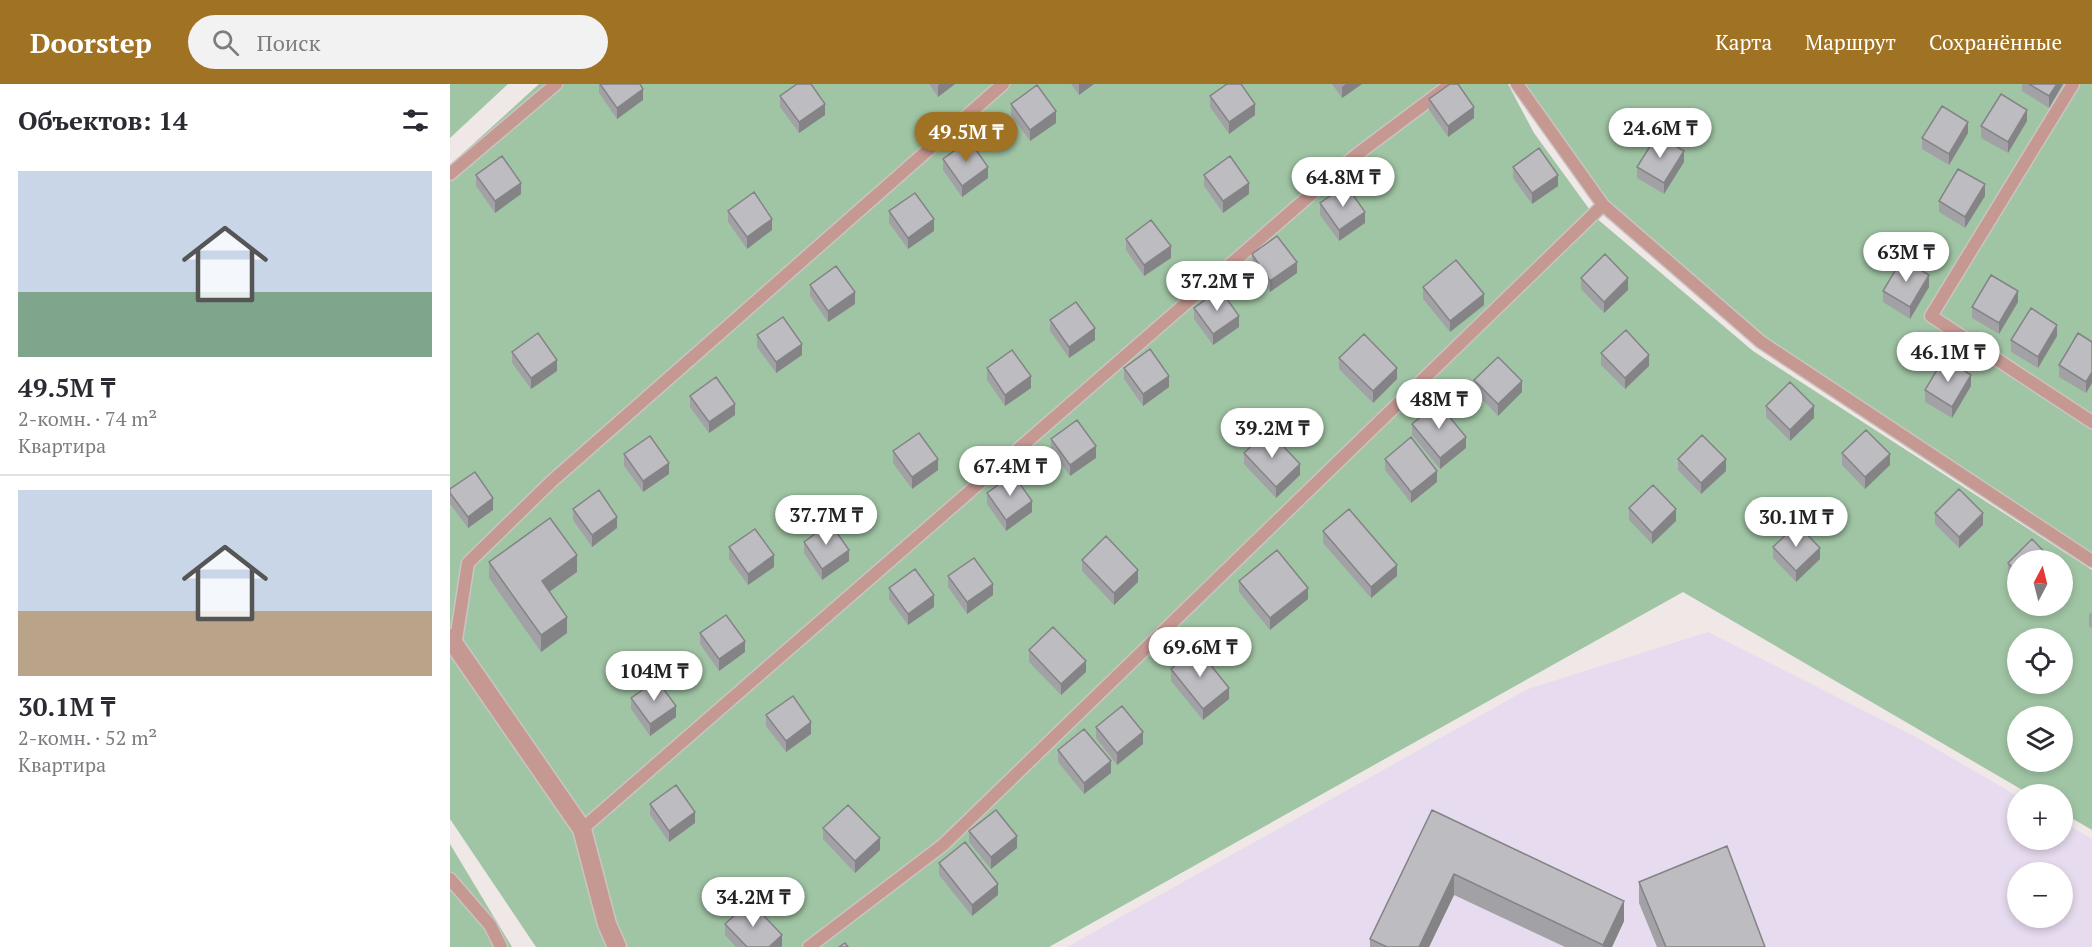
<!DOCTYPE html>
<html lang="ru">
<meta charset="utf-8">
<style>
:root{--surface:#fff;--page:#f2f2f3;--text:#2b2b33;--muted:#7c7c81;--line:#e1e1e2;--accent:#a07224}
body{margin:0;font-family:"PT Serif",serif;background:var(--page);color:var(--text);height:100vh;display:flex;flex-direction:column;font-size:22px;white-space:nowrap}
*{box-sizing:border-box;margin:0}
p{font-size:20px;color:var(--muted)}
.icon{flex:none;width:33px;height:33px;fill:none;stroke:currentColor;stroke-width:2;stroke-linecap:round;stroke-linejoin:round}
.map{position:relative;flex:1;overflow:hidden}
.details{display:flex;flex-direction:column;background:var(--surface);width:450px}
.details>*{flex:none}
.needle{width:39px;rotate:7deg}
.fabs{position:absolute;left:1557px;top:466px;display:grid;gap:12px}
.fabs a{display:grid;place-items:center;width:66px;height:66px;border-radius:50%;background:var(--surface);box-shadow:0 3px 9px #0003;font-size:30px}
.price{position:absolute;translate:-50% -51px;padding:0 14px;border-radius:21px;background:#fff;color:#222;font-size:20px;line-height:39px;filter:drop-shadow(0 2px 3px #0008)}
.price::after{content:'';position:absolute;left:50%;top:36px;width:18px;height:14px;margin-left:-9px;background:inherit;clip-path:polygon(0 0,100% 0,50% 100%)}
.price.selected{background:var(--accent);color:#fff}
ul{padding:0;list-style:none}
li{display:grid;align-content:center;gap:12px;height:318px;padding:0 18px}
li+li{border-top:2px solid var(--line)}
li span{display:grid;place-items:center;height:186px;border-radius:0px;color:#555}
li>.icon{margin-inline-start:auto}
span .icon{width:108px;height:108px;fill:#fffc;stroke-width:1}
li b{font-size:26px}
h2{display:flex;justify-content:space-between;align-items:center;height:72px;padding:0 18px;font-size:26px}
header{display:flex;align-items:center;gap:36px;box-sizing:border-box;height:84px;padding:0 30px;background:var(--accent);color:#fff}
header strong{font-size:28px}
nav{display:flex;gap:33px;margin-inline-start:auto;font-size:21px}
.search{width:420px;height:54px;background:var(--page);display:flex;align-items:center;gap:15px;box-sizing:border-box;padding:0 21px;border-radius:33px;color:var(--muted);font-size:22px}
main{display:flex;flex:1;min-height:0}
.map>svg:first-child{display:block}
.commercial{fill:#e7dbef;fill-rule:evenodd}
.green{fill:#a0c5a4;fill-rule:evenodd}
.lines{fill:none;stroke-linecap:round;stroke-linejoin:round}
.service-casing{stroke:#cac4c2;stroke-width:15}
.minor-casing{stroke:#cac4c2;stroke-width:21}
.service{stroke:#c59992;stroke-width:12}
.minor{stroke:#c59992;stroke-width:18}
.wall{fill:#a2a2a6}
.shaded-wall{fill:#848487}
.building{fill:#bcbcc1;stroke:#848487;stroke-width:1.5}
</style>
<header>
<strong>Doorstep</strong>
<div class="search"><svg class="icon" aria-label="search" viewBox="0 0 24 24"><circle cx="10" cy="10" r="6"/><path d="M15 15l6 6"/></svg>Поиск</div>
<nav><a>Карта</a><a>Маршрут</a><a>Сохранённые</a></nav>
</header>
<main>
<section class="details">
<h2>Объектов: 14<svg class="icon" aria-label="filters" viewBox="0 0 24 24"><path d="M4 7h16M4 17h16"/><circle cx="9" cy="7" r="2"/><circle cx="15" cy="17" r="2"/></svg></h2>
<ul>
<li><span style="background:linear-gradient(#c9d6e8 65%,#7fa58c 0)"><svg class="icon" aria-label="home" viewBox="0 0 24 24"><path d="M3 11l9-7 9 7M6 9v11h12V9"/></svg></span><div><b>49.5M ₸</b><p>2-комн. · 74 m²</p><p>Квартира</p></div></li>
<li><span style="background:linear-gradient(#c9d6e8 65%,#b9a48a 0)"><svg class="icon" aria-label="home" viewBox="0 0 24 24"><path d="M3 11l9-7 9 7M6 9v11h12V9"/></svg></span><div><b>30.1M ₸</b><p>2-комн. · 52 m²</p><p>Квартира</p></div></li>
</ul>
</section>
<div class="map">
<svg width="1642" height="863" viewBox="0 0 1642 863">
<rect width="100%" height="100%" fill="#efe8e6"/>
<path class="commercial" d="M1258,548L1466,653L1567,712L1568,756H1612L1613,738L1642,755V863H617L1078,605ZM1568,789H1612V834H1568Z"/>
<path class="green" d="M0,0H58L0,54Z
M89,0H1058L1084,49L1145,133L1303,267L1642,486V746L1613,729L1612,711H1581L1233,508L599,863H86L0,735V81ZM1568,477H1612V522H1568ZM1568,555H1612V600H1568ZM1568,633H1612V678H1568Z
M1067,0H1642V477L1311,258L1153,121Z
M0,760L62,863H0Z"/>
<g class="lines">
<g class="service-casing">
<path id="service" d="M1067,0L1153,121L1311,258L1642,477
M1623,0L1481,232L1642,338
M0,90L106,0
M5,562L18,479L102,397L553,0
M132,745L905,72L1001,0
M0,795L40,841L51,863
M359,863L493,761L1153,121"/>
</g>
<g class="minor-casing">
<path id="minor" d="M0,554L132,745L157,840L167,863"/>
</g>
<use href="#service" class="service"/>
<use href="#minor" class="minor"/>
</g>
<path class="wall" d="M149,0H190L193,16L167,35L149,9Z
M479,0H505L488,13Z
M621,0H644L629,11Z
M882,0H912L892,14Z
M1572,0H1613L1599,24L1572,7Z
M330,12L375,31L349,49L330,23Z
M760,12L805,31L779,50L760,23Z
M979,15L1024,34L998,53L979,26Z
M561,20L606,39L580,57L561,31Z
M1577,37L1558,69L1531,54V42Z
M1518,49L1499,81L1472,65V54Z
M493,75L538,94L512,113L493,86Z
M1234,78L1214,110L1187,94V83Z
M1063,83L1108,102L1082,120L1063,94Z
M26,91L71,110L45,129L26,102Z
M754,91L799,110L773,129L754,102Z
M1535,112L1515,144L1489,128V117Z
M870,119L915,139L889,157L870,131Z
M278,127L322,146L297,165L278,138Z
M439,127L484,147L458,165L439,139Z
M676,155L721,174L694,192L676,166Z
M802,170L847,189L820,208L802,181Z
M1131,194L1178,206L1154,229L1131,205Z
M360,201L405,220L378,238L360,212Z
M973,203L1034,221L1000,248L973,215Z
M1479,203L1460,235L1433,218V207Z
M1568,218L1549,250L1522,234V223Z
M744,224L789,243L763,261L744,235Z
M600,236L645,256L619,274L600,247Z
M307,251L352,271L326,289L307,263Z
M1607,252L1588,284L1561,268V256Z
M1642,258V299L1636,309L1609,293V281Z
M62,268L107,287L81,305L62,279Z
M1151,269L1199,282L1175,305L1151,281Z
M889,274L947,295L923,319L889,285Z
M537,284L581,304L555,322L537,296Z
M674,284L719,303L693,322L674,295Z
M1024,296L1072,308L1048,332L1024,307Z
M1521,302L1502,334L1475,318V306Z
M240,312L285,331L259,349L240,323Z
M1316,322L1364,334L1340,357L1316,333Z
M962,340L1016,364L990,385L962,351Z
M601,355L646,374L620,392L601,366Z
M443,367L488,386L462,405L443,379Z
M794,369L850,391L826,414L794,380Z
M1392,369L1440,381L1415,405L1392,381Z
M174,370L219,390L193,408L174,382Z
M935,375L987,398L961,419L935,386Z
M1228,375L1276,387L1251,410L1228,386Z
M0,405L43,426L18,444L0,420Z
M537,409L582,428L556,447L537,420Z
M1179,424L1226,437L1202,460L1179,436Z
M123,425L167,444L142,463L123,436Z
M1485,429L1533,441L1509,464L1485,440Z
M873,447L947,492L921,514L873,459Z
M354,458L399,477L372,496L354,469Z
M279,463L324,483L298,501L279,475Z
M1323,463L1370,475L1346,498L1323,474Z
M632,476L688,498L664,521L632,487Z
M1568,477V501L1558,490V479Z
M39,478L127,488L99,508L117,549L91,568L39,494Z
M498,492L543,511L517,530L498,503Z
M789,497L858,515L820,546L789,508Z
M439,504L484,523L458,541L439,515Z
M1642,528V545L1639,542V530Z
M250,549L295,568L269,587L250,560Z
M579,566L636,588L611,611L579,578Z
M721,585L779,615L753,636L721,597Z
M181,614L226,633L200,652L181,625Z
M316,631L361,650L336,668L316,642Z
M646,643L693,660L667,681L646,654Z
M608,666L661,689L634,710L608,678Z
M200,720L245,739L219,758L200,731Z
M982,726L1174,837L1162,863H1115L1004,811L979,863H920V855Z
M373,744L430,766L405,789L373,755Z
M519,747L567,764L541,785L519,758Z
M489,779L548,811L522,832L489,791Z
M1189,798L1315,863H1207L1189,819Z
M275,840L332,862L331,863H286L275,851Z"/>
<path class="shaded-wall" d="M490,0H505L488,13V1Z
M629,0H644L629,11Z
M896,0H912L892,14V3Z
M1607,0H1613L1599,24V12Z
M193,5V16L167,35V24Z
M375,20V31L349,49V38Z
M805,20V31L779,50V38Z
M1024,23V34L998,53V42Z
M1577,26V37L1558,69V58Z
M606,27V39L580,57V46Z
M1518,38V49L1499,81V70Z
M1234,67V78L1214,110V99Z
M538,83V94L512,113V102Z
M1108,91V102L1082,120V109Z
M71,99V110L45,129V117Z
M799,99V110L773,129V117Z
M1535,100V112L1515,144V133Z
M915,128V139L889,157V146Z
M322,135V146L297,165V153Z
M484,135V147L458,165V154Z
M721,162V174L694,192V181Z
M847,178V189L820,208V197Z
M1479,191V203L1460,235V223Z
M1178,194V206L1154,229V218Z
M1568,207V218L1549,250V239Z
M405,208V220L378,238V227Z
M1034,210V221L1000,248V237Z
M789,232V243L763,261V250Z
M1607,241V252L1588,284V273Z
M645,244V256L619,274V263Z
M352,260V271L326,289V278Z
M1199,271V282L1175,305V294Z
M107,276V287L81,305V294Z
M947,284V295L923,319V307Z
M1642,288V299L1636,309V298Z
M1521,291V302L1502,334V323Z
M581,292V304L555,322V311Z
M719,292V303L693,322V310Z
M1072,297V308L1048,332V320Z
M285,320V331L259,349V338Z
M1364,322V334L1340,357V346Z
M1016,353V364L990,385V374Z
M646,362V374L620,392V381Z
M1440,370V381L1415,405V393Z
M488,375V386L462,405V393Z
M1276,375V387L1251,410V399Z
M219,379V390L193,408V397Z
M850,380V391L826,414V403Z
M987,387V398L961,419V408Z
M43,414V426L18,444V433Z
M582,417V428L556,447V436Z
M1226,425V437L1202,460V449Z
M1533,429V441L1509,464V453Z
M167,433V444L142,463V451Z
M1370,464V475L1346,498V487Z
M399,466V477L372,496V485Z
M127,471V488L92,513V497Z
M324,471V483L298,501V490Z
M947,481V492L921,514V503Z
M688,486V498L664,521V509Z
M543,500V511L517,530V518Z
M858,504V515L820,546V534Z
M484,511V523L458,541V530Z
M117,533V549L91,568V551Z
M295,557V568L269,587V575Z
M636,577V588L611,611V600Z
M779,604V615L753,636V625Z
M226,622V633L200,652V640Z
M361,638V650L336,668V657Z
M693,648V660L667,681V669Z
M661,677V689L634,710V699Z
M245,728V739L219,758V747Z
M567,752V764L541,785V773Z
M430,754V766L405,789V777Z
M1004,790V811L979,863H969Z
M548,800V811L522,832V821Z
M1174,817V837L1162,863H1153V861Z
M332,851V862L331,863H319Z"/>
<path class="building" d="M150,0H190L193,5L167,24Z
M347,0H361L375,20L349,38L330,12Z
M777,0H791L805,20L779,38L760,12Z
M1000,0H1008L1024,23L998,42L979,15Z
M1579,0H1607L1599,12Z
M587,1L606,27L580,46L561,20Z
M1551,10L1577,26L1558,58L1531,42Z
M1492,22L1518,38L1499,70L1472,54Z
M1207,51L1234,67L1214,99L1187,83Z
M519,56L538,83L512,102L493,75Z
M1089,64L1108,91L1082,109L1063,83Z
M52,72L71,99L45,117L26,91Z
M780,72L799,99L773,117L754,91Z
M1508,85L1535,100L1515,133L1489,117Z
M896,101L915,128L889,146L870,119Z
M304,108L322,135L297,153L278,127Z
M465,109L484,135L458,154L439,127Z
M701,136L721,162L694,181L676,155Z
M827,152L847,178L820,197L802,170Z
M1155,170L1178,194L1154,218L1131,194Z
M1452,175L1479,191L1460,223L1433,207Z
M1006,176L1034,210L1000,237L973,203Z
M386,182L405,208L378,227L360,201Z
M1541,191L1568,207L1549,239L1522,223Z
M770,205L789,232L763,250L744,224Z
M626,218L645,244L619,263L600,236Z
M1581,224L1607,241L1588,273L1561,256Z
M333,233L352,260L326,278L307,251Z
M1176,246L1199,271L1175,294L1151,269Z
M88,249L107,276L81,294L62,268Z
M1628,249L1642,258V288L1636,298L1609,281Z
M914,250L947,284L923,307L889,274Z
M700,265L719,292L693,310L674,284Z
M562,266L581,292L555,311L537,284Z
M1048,273L1072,297L1048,320L1024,296Z
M1494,274L1521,291L1502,323L1475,306Z
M266,293L285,320L259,338L240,312Z
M1340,298L1364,322L1340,346L1316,322Z
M988,319L1016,353L990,374L962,340Z
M627,336L646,362L620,381L601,355Z
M818,346L850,380L826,403L794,369Z
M1416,346L1440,370L1415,393L1392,369Z
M469,349L488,375L462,393L443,367Z
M1252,351L1276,375L1251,399L1228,375Z
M200,352L219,379L193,397L174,370Z
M961,353L987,387L961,408L935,375Z
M25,388L43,414L18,433L0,409V405Z
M563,390L582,417L556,436L537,409Z
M1203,401L1226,425L1202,449L1179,424Z
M1509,405L1533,429L1509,453L1485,429Z
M149,406L167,433L142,451L123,425Z
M899,425L947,481L921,503L873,447Z
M100,434L127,471L92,497L117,533L91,551L39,478Z
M380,439L399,466L372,485L354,458Z
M1347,440L1370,464L1346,487L1323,463Z
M305,445L324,471L298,490L279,463Z
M656,452L688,486L664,509L632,476Z
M1582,455L1603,477H1568V489L1558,479Z
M827,466L858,504L820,534L789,497Z
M524,474L543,500L517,518L498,492Z
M465,485L484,511L458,530L439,504Z
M276,531L295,557L269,575L250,549Z
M603,543L636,577L611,600L579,566Z
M747,564L779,604L753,625L721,585Z
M207,596L226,622L200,640L181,614Z
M343,612L361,638L336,657L316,631Z
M672,622L693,648L667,669L646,643Z
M634,645L661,677L634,699L608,666Z
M226,701L245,728L219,747L200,720Z
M398,721L430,754L405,777L373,744Z
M546,726L567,752L541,773L519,747Z
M982,726L1174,817L1153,861L1004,790L969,863H937L920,855Z
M515,758L548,800L522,821L489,779Z
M1277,762L1315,863H1216L1189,798Z
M300,817L332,851L319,863H297L275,840Z
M395,859L398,863H389Z"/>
</svg>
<div class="fabs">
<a><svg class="needle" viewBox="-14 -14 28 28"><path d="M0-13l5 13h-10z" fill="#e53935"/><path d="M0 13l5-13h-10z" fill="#7c7c81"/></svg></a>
<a><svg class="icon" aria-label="locate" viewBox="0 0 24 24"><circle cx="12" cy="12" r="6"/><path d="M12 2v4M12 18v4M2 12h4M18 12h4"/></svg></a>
<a><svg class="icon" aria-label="layers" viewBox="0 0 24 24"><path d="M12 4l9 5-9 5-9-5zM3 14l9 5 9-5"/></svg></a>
<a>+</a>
<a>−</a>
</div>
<b class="price" style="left:1210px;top:75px">24.6M ₸</b>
<b class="price selected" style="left:516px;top:79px">49.5M ₸</b>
<b class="price" style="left:893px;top:124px">64.8M ₸</b>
<b class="price" style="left:1456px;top:199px">63M ₸</b>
<b class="price" style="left:767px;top:228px">37.2M ₸</b>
<b class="price" style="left:1498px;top:299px">46.1M ₸</b>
<b class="price" style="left:989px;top:346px">48M ₸</b>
<b class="price" style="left:822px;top:375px">39.2M ₸</b>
<b class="price" style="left:560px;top:413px">67.4M ₸</b>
<b class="price" style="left:376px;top:462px">37.7M ₸</b>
<b class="price" style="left:1346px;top:464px">30.1M ₸</b>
<b class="price" style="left:750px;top:594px">69.6M ₸</b>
<b class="price" style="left:204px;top:618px">104M ₸</b>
<b class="price" style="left:303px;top:844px">34.2M ₸</b>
</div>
</main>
